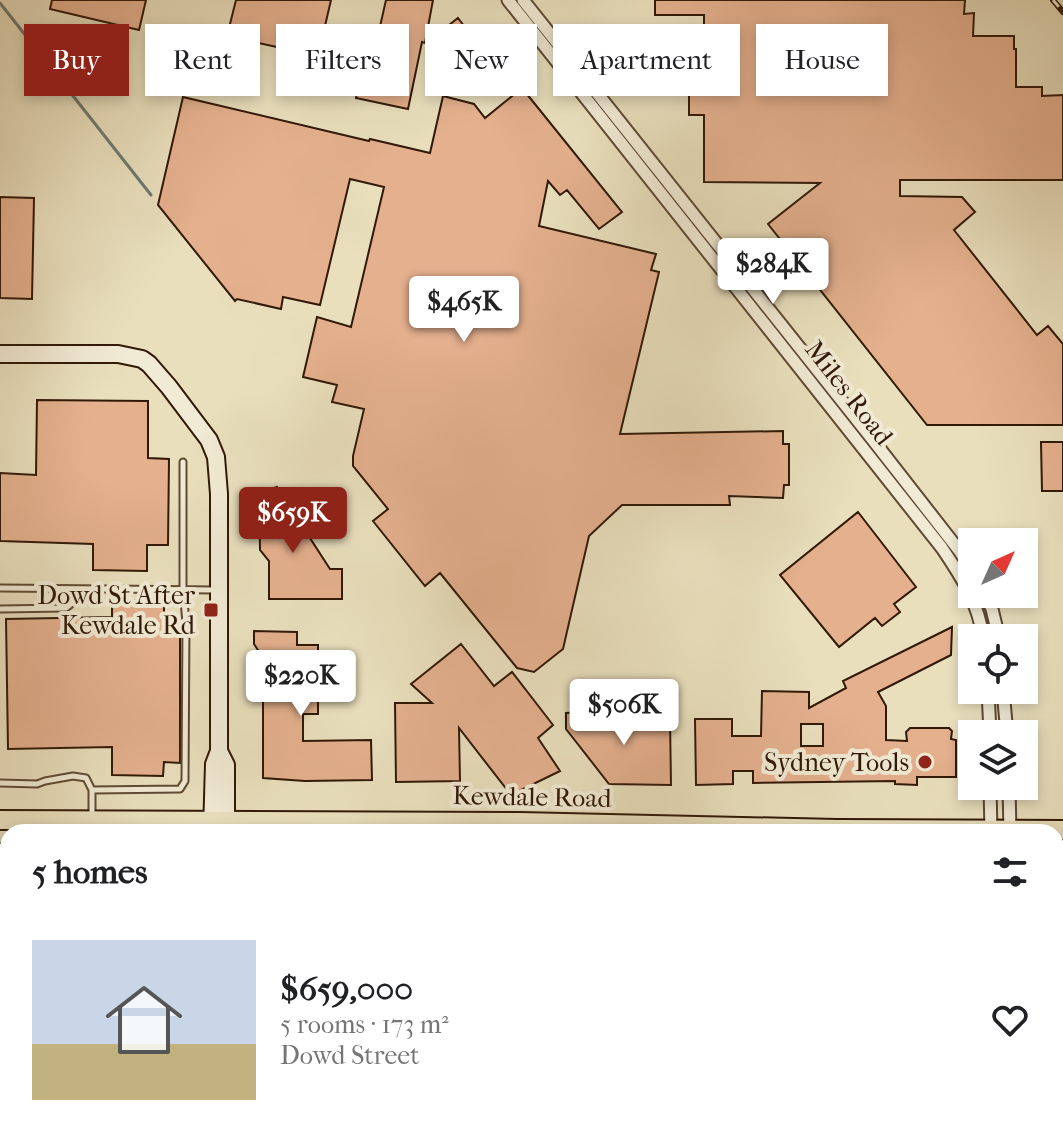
<!DOCTYPE html>
<meta charset="utf-8">
<style>
:root{--surface:#fff;--page:#f2f2f2;--text:#202124;--muted:#757577;--accent:#8f2418}
body{margin:0;font-family:"IM FELL French Canon",serif;background:var(--page);color:var(--text);height:100vh;display:flex;flex-direction:column;font-size:30px;white-space:nowrap}
*{box-sizing:border-box;margin:0}
p{font-size:26px;color:var(--muted)}
.icon{flex:none;width:44px;height:44px;fill:none;stroke:currentColor;stroke-width:2;stroke-linecap:round;stroke-linejoin:round}
.map{position:relative;flex:1;overflow:hidden}
.panel{position:absolute;left:0px;top:824px;width:1064px;height:312px;display:flex;flex-direction:column;background:var(--surface);border-radius:24px 24px 0 0;box-shadow:0 4px 12px #0003}
.panel>*{flex:none}
.top-card{position:absolute;left:24px;top:24px;width:1016px;height:72px;display:flex;gap:16px}
.needle{width:52px;rotate:45deg}
.buttons{position:absolute;left:958px;top:528px;display:grid;gap:16px}
.buttons a{display:grid;place-items:center;width:80px;height:80px;border-radius:0px;background:var(--surface);box-shadow:0 4px 12px #0003;font-size:40px}
.price{position:absolute;translate:-50% -68px;padding:0 18px;border-radius:8px;background:#fff;color:#222;font-size:26px;line-height:52px;filter:drop-shadow(0 2px 4px #0008)}
.price::after{content:'';position:absolute;left:50%;top:48px;width:24px;height:18px;margin-left:-12px;background:inherit;clip-path:polygon(0 0,100% 0,50% 100%)}
.price.current{background:var(--accent);color:#fff}
ul{padding:0;list-style:none}
li{display:flex;align-items:center;gap:24px;height:200px;padding:0 32px}
li span{display:grid;place-items:center;flex:none;width:224px;height:160px;border-radius:0px;color:#555}
li>.icon{margin-inline-start:auto}
span .icon{width:96px;height:96px;fill:#fffc;stroke-width:1}
li b{font-size:34px}
h2{display:flex;justify-content:space-between;align-items:center;height:96px;padding:0 32px;font-size:34px}
.tag{padding:0 28px;border-radius:0px;background:var(--surface);box-shadow:0 4px 12px #0003;font-size:28px;line-height:72px}
.tag.current{background:var(--accent);color:#fff}
.map>svg:first-child{display:block}
.green{fill:#bac18e;stroke:#766d4a;stroke-width:2}
.lines{fill:none;stroke-linecap:round;stroke-linejoin:round}
.stream{stroke:#6f7a71;stroke-width:3}
.building{fill:#e4b08e;stroke:#311907;stroke-width:2;fill-rule:evenodd}
.lane-casing{stroke:#5f4a34;stroke-width:9}
.street-casing{stroke:#5f4a34;stroke-width:15}
.secondary-casing{stroke:#311907;stroke-width:20}
.primary-casing{stroke:#311907;stroke-width:22}
.lane{stroke:#f1ead4;stroke-width:5}
.street{stroke:#f1ead4;stroke-width:11}
.secondary{stroke:#f1ead4;stroke-width:16}
.primary{stroke:#e9dfbd;stroke-width:18}
.rail-casing{stroke:#311907;stroke-width:6}
.rail{stroke:#f1ead4;stroke-width:3;stroke-dasharray:9;stroke-linecap:butt}
.poi-dot{fill:#8f2418;stroke:#f1ead4;stroke-width:3}
.labels{text-anchor:middle;dominant-baseline:central;stroke-width:8;stroke-linejoin:round;paint-order:stroke}
.street-label{font-size:26px;fill:#311907;stroke:#f1ead4}
.poi-label{font-size:26px;fill:#311907;stroke:#f1ead4;text-anchor:end}
</style>
<div class="map">
<svg width="1063" height="1136" viewBox="0 0 1063 1136">
<rect width="100%" height="100%" fill="#e9dfbd"/>
<filter id="stains"><feTurbulence type="fractalNoise" baseFrequency=".0025" numOctaves="4"/><feColorMatrix values="0 0 0 0 .2 0 0 0 0 .09 0 0 0 0 .02 0 0 0 .5 -.17"/></filter>
<radialGradient id="worn" r=".72"><stop offset=".6" stop-color="#630" stop-opacity="0"/><stop offset="1" stop-color="#630" stop-opacity=".3"/></radialGradient>
<path class="green" d="M726,1128H817L823,1136H742Z"/>
<g class="lines">
<path class="stream" d="M0,3L151,195"/>
</g>
<path class="building" d="M52,0H146L139,30L50,9Z
M236,0H331L318,56L227,36Z
M386,0H433L425,43L422,42L408,109L356,98L372,30L379,31Z
M655,0H965L964,14L974,13L973,36H1014V49H1016V87H1042V96L1063,95V180H900V196L962,197L975,212L954,230L1037,335L1048,326L1063,344V425H927L768,224L820,183L704,182V115H689V92H690V83H704V15H655Z
M458,18L483,51L440,84L451,27L449,25Z
M522,88L622,212L599,229L567,190L560,195L548,181L539,226L656,254L651,270L659,272L620,434L783,431V444H789V485H784L783,498L729,496L730,505H622L589,536L563,649L534,672L517,668L440,573L425,586L373,521L388,509L353,466V456L364,409L332,402L337,385L303,377L317,317L351,327L384,187L350,179L320,305L283,297L281,309L237,299L235,301L158,205L183,97L369,141L370,139L430,153L443,96L474,104L485,118Z
M0,197L34,198L32,299L0,298Z
M37,400L148,401V458L169,459L168,545H147V571L93,570V544L0,541V473L36,475Z
M1041,442H1063V491H1042Z
M277,487L330,569H342V599H269V561L260,550L259,493Z
M858,512L916,587L894,604L900,612L882,626L875,618L839,647L780,575Z
M112,600L164,601V623H180V763L164,762L163,776L112,775V747L8,749L6,619L112,617Z
M952,627L951,655L878,692L886,706V740L907,741L906,732L910,728H949L952,731L951,739L956,740V777H917V785L895,784V781L753,783V771H733V784L696,785L695,719H732V736H761L762,691L809,692V708L846,688L843,681ZM801,724H823V746H801Z
M254,631L297,632V645H318V714H303V741L371,740L372,780L305,781L263,778V658L254,644Z
M461,644L494,686L512,672L553,725L538,738L560,771L511,795L459,728L460,781L396,782L395,703H432L411,684Z
M612,711L620,722L670,719L671,785L609,784L566,729V713Z"/>
<g class="lines">
<g class="lane-casing">
<path id="lane" d="M0,588L217,590
M0,609L66,608C74,602 78,599 76,589
M0,783L37,784L45,781L73,776L86,778L92,790
M92,817V790L180,789L185,781L186,623L183,589V462
M1056,895H1063"/>
</g>
<g class="street-casing">
<path id="street" d="M508,0L942,548C961,576 979,604 983,638
M523,0L869,435L958,549L972,570
M985,594L992,609L999,638
M988,690L990,734
M1003,690L1007,734
M990,786L991,832
M1009,786L1010,832"/>
</g>
<g class="secondary-casing">
<path id="secondary" d="M0,354H118L142,359L149,364L169,387L209,440L216,457L219,494V751L214,764L212,832
M219,751L226,765V832
M221,1128V1136"/>
</g>
<g class="primary-casing">
<path id="primary" d="M0,820L520,822L837,829L1063,830
M1056,852H1063
M0,853H8"/>
</g>
<use href="#lane" class="lane"/>
<use href="#street" class="street"/>
<use href="#secondary" class="secondary"/>
<use href="#primary" class="primary"/>
<g class="rail-casing">
<path id="rail" d="M1053,0L1063,12"/>
</g>
<use href="#rail" class="rail"/>
</g>
<g class="poi-dot">
<rect x="203" y="602" width="16" height="16" rx="4"/>
<circle cx="925" cy="762" r="8"/>
</g>
<g class="labels">
<g class="street-label">
<text transform="translate(849 393) rotate(52)">Miles Road</text>
<text transform="translate(532 797) rotate(1)">Kewdale Road</text>
</g>
<g class="poi-label">
<text x="195" y="595">Dowd St After<tspan x="195" dy="30">Kewdale Rd</tspan></text>
<text x="909" y="762">Sydney Tools</text>
</g>
</g>
<rect width="100%" height="100%" filter="url(#stains)"/>
<rect width="100%" height="100%" fill="url(#worn)"/>
</svg>
<div class="buttons">
<a><svg class="needle" viewBox="-14 -14 28 28"><path d="M0-13l5 13h-10z" fill="#e53935"/><path d="M0 13l5-13h-10z" fill="#757577"/></svg></a>
<a><svg class="icon" aria-label="locate" viewBox="0 0 24 24"><circle cx="12" cy="12" r="6"/><path d="M12 2v4M12 18v4M2 12h4M18 12h4"/></svg></a>
<a><svg class="icon" aria-label="layers" viewBox="0 0 24 24"><path d="M12 4l9 5-9 5-9-5zM3 14l9 5 9-5"/></svg></a>
</div>
<b class="price" style="left:773px;top:306px">$284K</b>
<b class="price" style="left:464px;top:344px">$465K</b>
<b class="price current" style="left:293px;top:555px">$659K</b>
<b class="price" style="left:301px;top:718px">$220K</b>
<b class="price" style="left:624px;top:747px">$506K</b>
<div class="top-card">
<a class="tag current">Buy</a>
<a class="tag">Rent</a>
<a class="tag">Filters</a>
<a class="tag">New</a>
<a class="tag">Apartment</a>
<a class="tag">House</a>
</div>
<section class="panel">
<h2>5 homes<svg class="icon" aria-label="filters" viewBox="0 0 24 24"><path d="M4 7h16M4 17h16"/><circle cx="9" cy="7" r="2"/><circle cx="15" cy="17" r="2"/></svg></h2>
<ul>
<li><span style="background:linear-gradient(#c9d6e8 65%,#c2b280 0)"><svg class="icon" aria-label="home" viewBox="0 0 24 24"><path d="M3 11l9-7 9 7M6 9v11h12V9"/></svg></span><div><b>$659,000</b><p>5 rooms · 173 m²</p><p>Dowd Street</p></div><svg class="icon" aria-label="heart" viewBox="0 0 24 24"><path d="M12 20l-8-8c-3-5 5-10 8-4 3-6 11-1 8 4z"/></svg></li>
</ul>
</section>
</div>
